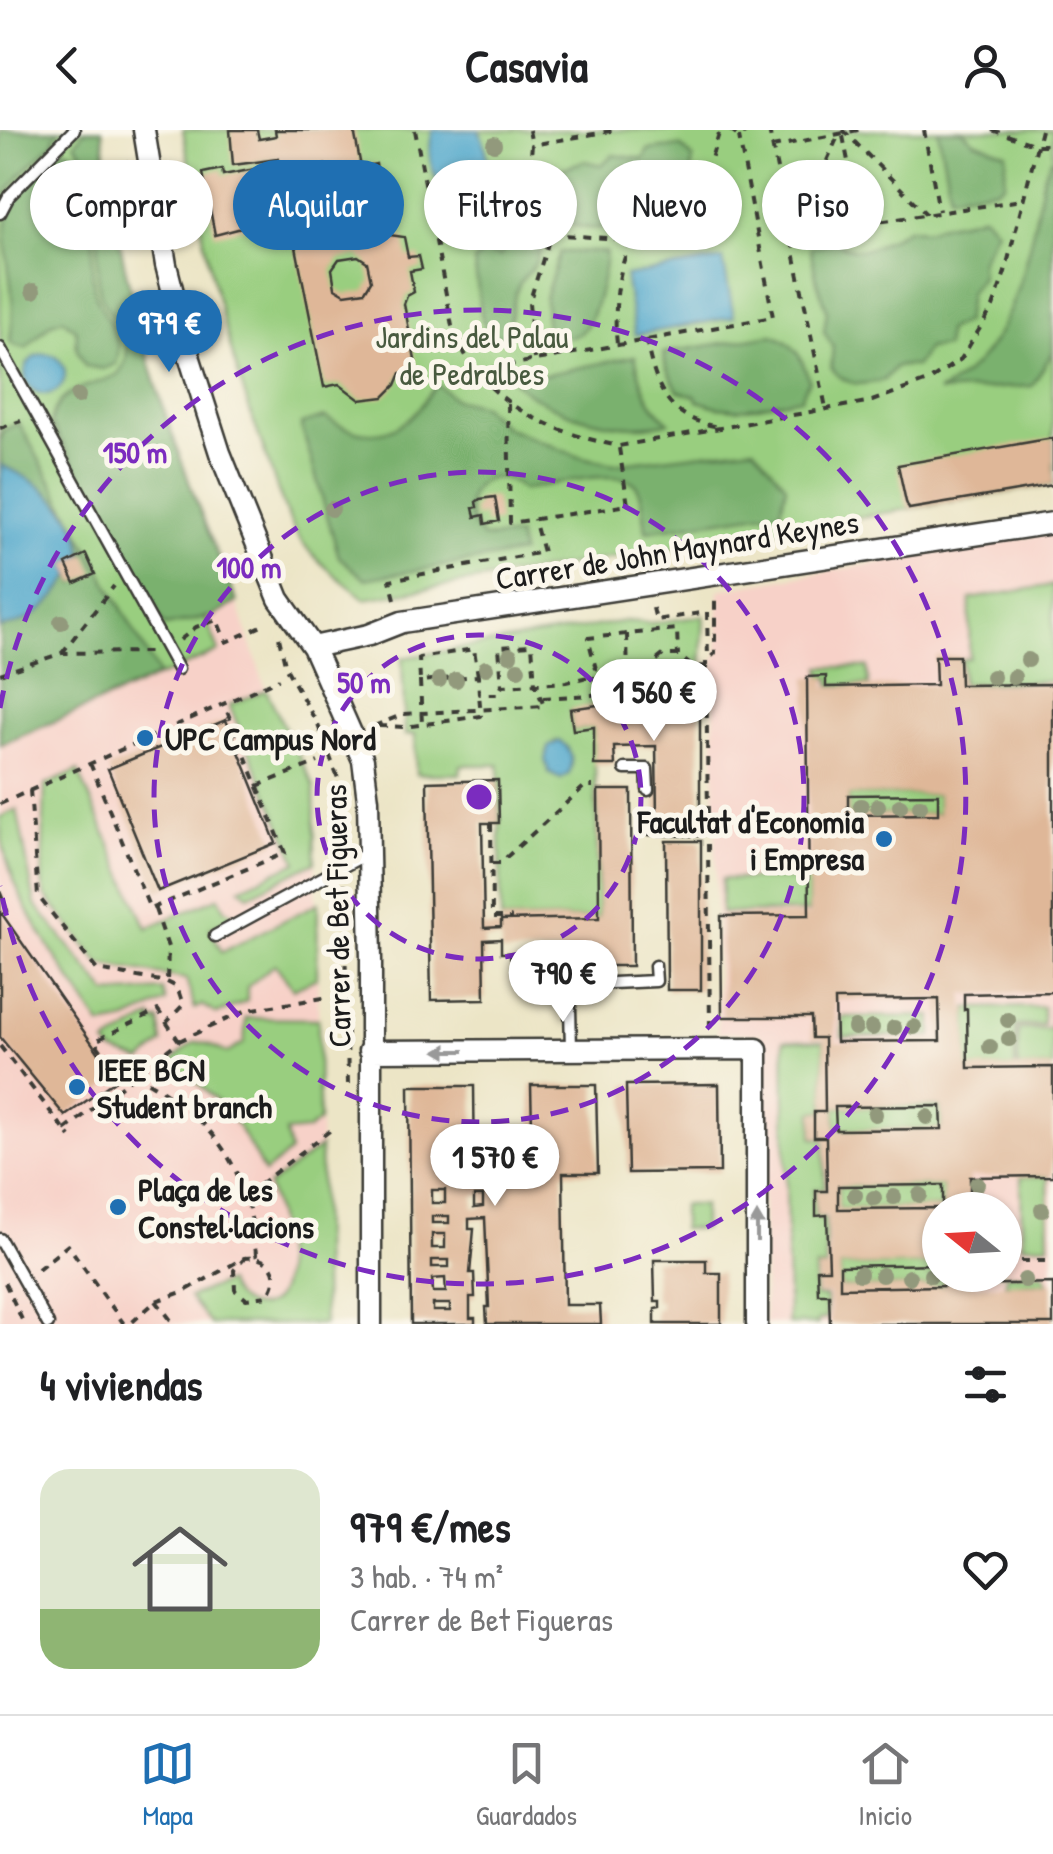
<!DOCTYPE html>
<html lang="es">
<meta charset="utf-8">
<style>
:root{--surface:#fff;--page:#f2f2f2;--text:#202124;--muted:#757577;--line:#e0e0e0;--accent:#1f6fb2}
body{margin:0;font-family:"Patrick Hand",sans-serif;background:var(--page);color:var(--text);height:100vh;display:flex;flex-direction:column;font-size:38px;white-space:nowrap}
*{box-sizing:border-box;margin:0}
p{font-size:32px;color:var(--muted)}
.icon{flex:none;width:55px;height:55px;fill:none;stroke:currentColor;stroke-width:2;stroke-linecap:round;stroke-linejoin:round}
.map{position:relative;height:1194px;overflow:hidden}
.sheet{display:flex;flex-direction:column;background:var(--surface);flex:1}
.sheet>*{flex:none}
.hud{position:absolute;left:30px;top:30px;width:995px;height:90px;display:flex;gap:20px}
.needle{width:65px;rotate:288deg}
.controls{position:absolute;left:922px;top:1062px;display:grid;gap:20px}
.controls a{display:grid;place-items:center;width:100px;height:100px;border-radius:50%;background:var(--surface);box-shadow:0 2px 8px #0004;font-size:50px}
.price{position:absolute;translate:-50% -85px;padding:0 22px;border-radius:35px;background:#fff;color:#222;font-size:32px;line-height:65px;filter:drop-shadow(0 2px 5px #0008)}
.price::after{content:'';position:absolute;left:50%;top:60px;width:30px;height:22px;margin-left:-15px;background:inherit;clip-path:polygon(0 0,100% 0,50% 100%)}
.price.on{background:var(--accent);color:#fff}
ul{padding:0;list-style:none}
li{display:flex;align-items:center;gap:30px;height:250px;padding:0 40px}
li+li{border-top:2px solid var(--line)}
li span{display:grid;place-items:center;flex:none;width:280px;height:200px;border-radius:30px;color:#555}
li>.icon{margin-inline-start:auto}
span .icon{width:120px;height:120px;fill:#fffc;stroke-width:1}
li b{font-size:42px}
h2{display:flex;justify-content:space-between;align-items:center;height:120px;padding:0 40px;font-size:42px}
.tag{padding:0 35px;border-radius:45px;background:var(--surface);box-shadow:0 2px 8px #0004;font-size:35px;line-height:90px}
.tag.on{background:var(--accent);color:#fff}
header{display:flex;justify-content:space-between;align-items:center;height:130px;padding:0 40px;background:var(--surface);font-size:45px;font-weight:800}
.dock{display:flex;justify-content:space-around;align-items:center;height:140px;border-top:2px solid var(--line);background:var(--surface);font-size:28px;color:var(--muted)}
.dock a{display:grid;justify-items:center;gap:5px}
.dock .on{color:var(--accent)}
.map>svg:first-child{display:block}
.built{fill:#f7d1c8;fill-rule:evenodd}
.green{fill:#99ce7f;stroke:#5a754e;stroke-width:2.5;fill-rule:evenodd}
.forest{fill:#7ab16e;stroke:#4b6645;stroke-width:2.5}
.water{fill:#4ca5ca;stroke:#346073;stroke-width:2.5}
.building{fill:#dfb798;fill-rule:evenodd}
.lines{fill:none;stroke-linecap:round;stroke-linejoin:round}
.service-casing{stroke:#3b3a36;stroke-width:15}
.minor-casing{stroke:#3b3a36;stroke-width:25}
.path{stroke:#3b3a36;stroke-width:4;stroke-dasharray:8 8;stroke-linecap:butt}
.service{stroke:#fff;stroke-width:10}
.minor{stroke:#fff;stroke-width:20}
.tree{fill:#92997c}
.oneway{fill:#999}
.ring{fill:none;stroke:#7b2cbf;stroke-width:5;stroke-dasharray:18 12}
.poi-dot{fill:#1f6fb2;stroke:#fbf7ec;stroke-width:4}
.labels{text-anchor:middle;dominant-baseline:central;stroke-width:10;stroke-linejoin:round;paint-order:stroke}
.park-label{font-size:32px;fill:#485a3f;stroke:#fbf7ec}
.street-label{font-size:32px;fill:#1c1c1c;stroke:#fbf7ec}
.poi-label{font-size:32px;font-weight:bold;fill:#1c1c1c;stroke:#fbf7ec;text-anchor:start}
.centre{fill:#7b2cbf;stroke:#fbf7ec;stroke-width:5}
.ring-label{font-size:30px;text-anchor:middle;font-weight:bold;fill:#7b2cbf;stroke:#fbf7ec;stroke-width:10;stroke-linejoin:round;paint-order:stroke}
</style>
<header><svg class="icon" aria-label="back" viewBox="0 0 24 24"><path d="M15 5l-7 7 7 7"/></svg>Casavia<svg class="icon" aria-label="person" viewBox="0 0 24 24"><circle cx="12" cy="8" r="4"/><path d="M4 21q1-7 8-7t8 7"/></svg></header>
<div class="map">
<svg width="1053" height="1194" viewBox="0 0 1053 1194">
<rect width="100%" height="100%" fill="#fbf7ec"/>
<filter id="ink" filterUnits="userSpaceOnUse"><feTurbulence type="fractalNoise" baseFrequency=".01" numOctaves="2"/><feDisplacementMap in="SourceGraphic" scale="20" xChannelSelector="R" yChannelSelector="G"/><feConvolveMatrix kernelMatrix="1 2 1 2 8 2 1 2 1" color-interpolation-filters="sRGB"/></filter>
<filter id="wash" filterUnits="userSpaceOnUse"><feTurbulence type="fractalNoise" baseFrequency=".0048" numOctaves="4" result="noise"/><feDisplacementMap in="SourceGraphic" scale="40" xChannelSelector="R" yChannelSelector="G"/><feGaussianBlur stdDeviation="2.25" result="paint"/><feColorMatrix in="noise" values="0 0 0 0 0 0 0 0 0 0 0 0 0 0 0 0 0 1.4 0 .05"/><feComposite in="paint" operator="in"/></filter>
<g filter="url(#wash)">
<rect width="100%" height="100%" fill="#ece5c6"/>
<path class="built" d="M0,0H102L126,141L160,272L201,389L237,472L266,560L314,656L324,1194H0Z
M1053,403V1194H765L760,904L718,903L713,531L718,524L719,460ZM940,1080H1005V1145H940Z"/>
<path class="green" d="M0,0H102C120,164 172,321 237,472L206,489L219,521L0,615Z
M183,0H1053V355L365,469C342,450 314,431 298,406C283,380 274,348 264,320C225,217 202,109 183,0Z
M1053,455V551L962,554L961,529L969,528L970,469Z
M704,486L700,560L570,580L573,600L594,597L599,788L501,790L499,635H461L460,644H416L415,604L405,605L402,528L626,491L652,493ZM555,611L568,619L572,635L549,643L546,623Z
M821,537H867L869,555H830V548H822Z
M266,560L314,656L315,732L249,765L239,758L297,732L229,575Z
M78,641L147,798L219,767L225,779L236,786L210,798L222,822L318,773L317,848L293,859L275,834L247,857V871L217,884L202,875L195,879L186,849L100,834L45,765L42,751L45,655Z
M938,664V684L848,685V665Z
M17,679L35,774L108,864L163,860L166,872L123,892L101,896C64,837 0,759 0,687Z
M722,749H809V782L721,783Z
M1051,876L1053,937L1018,938V899H1051Z
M1043,877V895L1015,896V938L967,939V878Z
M932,886V906L842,907V887Z
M152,887L153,892L159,890L163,913L142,931L112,921L106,914Z
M246,888L318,889L319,991L308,1000L286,1002L290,1022L264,1043C236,987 222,970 171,933C196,907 195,908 227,923L244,913Z
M784,910L824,911L825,981L813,982V1008L824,1009L825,1059H814L815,1087L825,1088L826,1137L815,1138V1166L826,1167V1189L818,1190V1194H788Z
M941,976L942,999L836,1000L835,977Z
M320,1017L324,1194H210L189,1167L227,1152C234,1177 269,1189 280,1160C290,1137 276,1079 268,1056Z
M1048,1046L1049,1115H1022L1021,1047Z
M943,1055V1078L838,1079V1056Z
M682,1075H703V1099H682Z
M940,1134L944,1156L840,1158V1136Z
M1006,1144H1044L1048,1153L1005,1154Z"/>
<path class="forest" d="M0,0H60L54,7L56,10L22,43L0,71Z
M86,0H102C120,164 172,321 237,472L214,486L165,496L51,293C57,256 92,258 118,244C141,215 112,193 101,166C97,153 98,139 98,126C98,80 105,51 75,13Z
M938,0H962L974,11L1007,23L1004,54L994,59L950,65Z
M680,16L693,28L691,42L660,65L657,75C633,92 587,111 562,87C542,95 543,116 535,134C531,141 524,146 520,153C511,169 513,190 504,207L489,204L482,189L474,131L483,122L500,126L507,114L529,100L556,41L584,31L601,35L613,25L643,29L648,20Z
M64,19C113,31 85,126 95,162C102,189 127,205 116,234L103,239L85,236L77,220L76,200L63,189L51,193L26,218L14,215L10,211C13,192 14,174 11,155C7,123 0,100 14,70C27,50 49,37 64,19Z
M1050,30H1053V222L1032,256L938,262C1004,229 1020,157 1035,91C1039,71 1041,48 1050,30Z
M983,85L996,100L980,132L981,147L969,163L965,192L947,200L945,217L927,219L916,236H896L884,250C861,256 847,257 831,238L833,216L824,202L827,180L817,152L810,117L836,111C862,133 885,109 909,98C934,103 930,96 950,93C962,91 971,90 983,85Z
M560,122H606C605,141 595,194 579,204C570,209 557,209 547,211L545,168Z
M772,205C794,212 802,227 809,250L801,268L741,279L717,277L698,271L696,266L678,261L666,237L663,223Z
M635,226C640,252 648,275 669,292C624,305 547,284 514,251Z
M438,255L454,269L482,276L505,297L577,326L613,334L754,317L786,355L781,381L646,401C644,387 644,367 636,355C621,336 546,356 522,360C489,326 446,369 483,408L518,406L521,423L365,449L339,427L301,294L325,287C358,308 390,312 418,279C426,271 429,261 438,255Z
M19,293L159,546L0,615V498C35,491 51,474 71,445L75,453L85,424L82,426C84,382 36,350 1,335L0,313L4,300Z"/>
<path class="water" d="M433,0H479C490,25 498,66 459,68C432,58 425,26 433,0Z
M723,129L734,187L635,205L625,146Z
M25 244a20 20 0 1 1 40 0a20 20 0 1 1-40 0Z
M1,335C36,349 84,383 82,426L66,434L71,445C52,474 35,492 0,498Z
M559,611C572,617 574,632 569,644L561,649L549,643L545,630L548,617Z"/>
<g id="blocks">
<path class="building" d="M230,0H257L259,9L276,6L275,0H354L361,37L376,34L379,53L364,56L370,92L383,104L404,107L408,127L419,126L422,139L410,141L414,162L407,166L404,174L417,240L401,243L396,255L384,267L360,270L339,254L324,257L288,77L274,80L276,89L215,105L203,43L222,39L223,45L266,37L267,47L281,45L278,29L233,35ZM325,35L331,69L308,73L302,39ZM358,126L367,132L371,151L365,161L345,164L335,158L332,139L339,129Z
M1053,308V355L909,379L906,372L898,335Z
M495,367L499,391L485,394L484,385L475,387L473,378L477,377L476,372L480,369Z
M86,424L95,444L75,453L66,434Z
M935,526H959L960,555L1053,554V862L964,864V880L967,879L968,938L1053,937V1046L970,1047V1080H943V1055L838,1056V1079L940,1078V1134L840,1136V1158L944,1156V1145H971L972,1155L1053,1153V1194H830L829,1164H818L817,1139H829L827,1085L816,1086V1061H827L826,1007H814V982H825L824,908H812L811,887H722L721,786L809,785L807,547L826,546V557L936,555ZM938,664V684L848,685V665ZM939,869L940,911L836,912L835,870ZM941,976L942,999L836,1000L835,977Z
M700,560V688H657L656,616L614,617L615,635H594V597L573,600L570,579Z
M226,590L276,713L158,761L108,639Z
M498,650L499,693H482L484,798L501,797V790L599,788L598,660H631L632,836H600L599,822L501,823V809L484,810L485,869L431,870L427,652Z
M666,711H701V860H667Z
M0,761L8,781L2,784L117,949L65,986L0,907Z
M719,954L720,1042L628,1043L626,955Z
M531,955H596L598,1043H563L565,1175H600L601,1194H487L486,1177H489L485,1088L469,1089V1099H474L470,1143H474L475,1167H470V1188H475V1194H411L409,956H474L475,1043L456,1044V1055H474V1043L533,1042ZM432,1060H445V1073H432ZM474,1066H483V1077L474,1078ZM432,1086H449V1093H432ZM432,1104H445V1118H432ZM432,1130H449V1137H432ZM445,1148L446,1162H433L432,1149ZM433,1174H450V1181H433Z
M654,1130H706V1143H721V1194H655V1179L660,1178V1171H655Z"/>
</g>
</g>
<g filter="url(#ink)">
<use href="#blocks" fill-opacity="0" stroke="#3b3a36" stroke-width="2.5"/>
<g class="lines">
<g class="service-casing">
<path id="service" d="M0,83L9,66L74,0
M0,218L178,539
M625,639H647L648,660
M650,699L701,700
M215,806L368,723
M590,854L656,851L655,836
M570,877L571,919
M0,1109L48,1194"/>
</g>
<g class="minor-casing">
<path id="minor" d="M144,0L166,135L190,229L220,323L279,469L313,517L363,630L368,670L371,830V1194
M313,517L369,505L402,492L1053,393
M369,921L757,919V1194"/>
</g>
<path class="path" d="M415,0L452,196C479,271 545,301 619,316L872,271L930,250L961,229L993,177L1005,142L1041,0
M529,0L532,15
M730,0L739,7L749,0
M769,0L826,278
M843,0L926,84
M924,0L939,81
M992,0L1036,15H1053
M843,6L856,71L868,74L878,92
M772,17L859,0
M126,30L138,104
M846,96L847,77L856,71
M794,104L839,4
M435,105L496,92L528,54L532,15L616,0
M791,108L833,98L871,100L878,92L1022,70
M646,209C655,256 666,288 719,297
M617,213C613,184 617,121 641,101C657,87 679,82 692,65C707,47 713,22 720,0
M534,229L529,173L551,104L632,110
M475,241L773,187L739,7
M508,274L510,393L628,375L619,318
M0,298L21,291
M395,469L390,450L543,422L534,389
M653,478L656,490L707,482L708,530
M627,504L628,554L597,552L592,546L596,539L588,508L677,499L678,525
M279,508L286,538L318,595L339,651L344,720
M180,510L196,497L217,490L226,512L264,495
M62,523L114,456
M628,540L646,539L663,525H678L693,537L706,536
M0,544L62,523L149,522
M478,546L474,519L419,528L420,551L478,546L479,564H498L502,556L566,552L592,546
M420,551L422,594
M543,568L607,564L629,560L628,554L694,552L693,537
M374,596L404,584L544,576L535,554L532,515L499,517L502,556
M379,596L405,597L481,586L479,564
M306,608L317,604
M90,633L150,779L285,723L224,574
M257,656L318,632
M30,660L38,766L97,840L167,852L177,857L183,875L167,892
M0,674L279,549
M708,684L706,532L715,523V468
M491,693L492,787H510V790
M708,714L710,898
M492,733H500L585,656H593
M344,754L348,955
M155,779L168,817L167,852
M511,823V829
M179,911L247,880L329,867
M0,916L70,1007
M65,1000L179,911L158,880L95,911C105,932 130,941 150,953C219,994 250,1045 256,1125L245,1128L234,1140L235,1160L246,1169L267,1166C284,1144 270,1125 244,1128L185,1161L156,1171L130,1194
M247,1064L332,999
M1005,1131H1053
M38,1139L68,1115L124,1194
M5,1153L24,1194
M156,1171L174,1194"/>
<use href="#service" class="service"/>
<use href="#minor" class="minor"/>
</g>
<g class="tree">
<circle cx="494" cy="14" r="8"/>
<circle cx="497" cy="39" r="8"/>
<circle cx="447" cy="78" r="8"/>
<circle cx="33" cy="161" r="8"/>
<circle cx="78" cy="266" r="8"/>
<circle cx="332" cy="379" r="8"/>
<circle cx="61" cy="492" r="8"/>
<circle cx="510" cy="525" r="8"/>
<circle cx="1028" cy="530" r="8"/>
<circle cx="486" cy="538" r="8"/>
<circle cx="518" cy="539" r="8"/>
<circle cx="993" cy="547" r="8"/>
<circle cx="1014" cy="547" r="8"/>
<circle cx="439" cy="550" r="8"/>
<circle cx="456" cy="550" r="8"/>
<circle cx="861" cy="676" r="8"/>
<circle cx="878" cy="676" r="8"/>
<circle cx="900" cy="676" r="8"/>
<circle cx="920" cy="676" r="8"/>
<circle cx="1008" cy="890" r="8"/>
<circle cx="914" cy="897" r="8"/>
<circle cx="855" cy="898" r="8"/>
<circle cx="872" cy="898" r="8"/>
<circle cx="894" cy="898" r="8"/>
<circle cx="1009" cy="909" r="8"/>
<circle cx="990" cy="917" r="8"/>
<circle cx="875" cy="984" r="8"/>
<circle cx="927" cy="987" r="8"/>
<circle cx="977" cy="1054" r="8"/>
<circle cx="855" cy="1065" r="8"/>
<circle cx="920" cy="1065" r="8"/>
<circle cx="894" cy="1067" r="8"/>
<circle cx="874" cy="1068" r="8"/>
<circle cx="1042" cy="1080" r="8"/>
<circle cx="860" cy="1144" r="8"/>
<circle cx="882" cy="1145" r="8"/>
<circle cx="931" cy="1145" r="8"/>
<circle cx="909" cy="1147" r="8"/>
<circle cx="1025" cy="1150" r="8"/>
</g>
<defs><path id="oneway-solid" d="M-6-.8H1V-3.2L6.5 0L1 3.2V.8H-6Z" transform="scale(2.5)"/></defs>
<g class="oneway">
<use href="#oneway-solid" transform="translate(450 921) rotate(180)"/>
<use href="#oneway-solid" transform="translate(757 1097) rotate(-90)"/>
</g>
</g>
<g class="ring">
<circle cx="479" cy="667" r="162"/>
<circle cx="479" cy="667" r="325"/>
<path d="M0 578A487 487 0 1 1 0 756"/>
</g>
<g class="poi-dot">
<circle cx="145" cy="608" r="10"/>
<circle cx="884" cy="709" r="10"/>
<circle cx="77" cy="957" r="10"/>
<circle cx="118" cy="1077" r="10"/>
</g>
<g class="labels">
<g class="park-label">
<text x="472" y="206">Jardins del Palau<tspan x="472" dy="37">de Pedralbes</tspan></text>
</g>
<g class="street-label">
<text transform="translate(677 420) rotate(-9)">Carrer de John Maynard Keynes</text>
<text transform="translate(337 786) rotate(-91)">Carrer de Bet Figueras</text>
</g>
<g class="poi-label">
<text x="165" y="608">UPC Campus Nord</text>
<text x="864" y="691" text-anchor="end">Facultat d'Economia<tspan x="864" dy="37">i Empresa</tspan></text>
<text x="97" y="939">IEEE BCN<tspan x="97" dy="37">Student branch</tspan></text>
<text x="138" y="1059">Plaça de les<tspan x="138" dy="37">Constel·lacions</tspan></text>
</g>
</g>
<circle cx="479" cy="667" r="15" class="centre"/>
<g class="ring-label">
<text x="135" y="333">150 m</text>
<text x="249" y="448">100 m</text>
<text x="364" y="563">50 m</text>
</g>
</svg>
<div class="controls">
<a><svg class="needle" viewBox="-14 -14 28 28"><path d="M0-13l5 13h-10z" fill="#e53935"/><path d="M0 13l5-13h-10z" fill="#757577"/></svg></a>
</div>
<b class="price on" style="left:169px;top:245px">979 €</b>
<b class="price" style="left:654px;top:614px">1 560 €</b>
<b class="price" style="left:563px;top:895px">790 €</b>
<b class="price" style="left:495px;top:1079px">1 570 €</b>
<div class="hud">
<a class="tag">Comprar</a>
<a class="tag on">Alquilar</a>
<a class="tag">Filtros</a>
<a class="tag">Nuevo</a>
<a class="tag">Piso</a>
</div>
</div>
<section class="sheet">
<h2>4 viviendas<svg class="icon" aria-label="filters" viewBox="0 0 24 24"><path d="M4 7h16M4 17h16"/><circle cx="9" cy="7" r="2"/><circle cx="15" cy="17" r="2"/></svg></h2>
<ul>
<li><span style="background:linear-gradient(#dfe7d0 70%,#8fb573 0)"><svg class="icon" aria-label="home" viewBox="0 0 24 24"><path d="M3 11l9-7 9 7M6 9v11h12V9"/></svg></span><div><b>979 €/mes</b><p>3 hab. · 74 m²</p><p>Carrer de Bet Figueras</p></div><svg class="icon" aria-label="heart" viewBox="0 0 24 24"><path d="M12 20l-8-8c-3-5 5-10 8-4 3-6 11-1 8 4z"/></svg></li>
</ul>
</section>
<nav class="dock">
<a class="on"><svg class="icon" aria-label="map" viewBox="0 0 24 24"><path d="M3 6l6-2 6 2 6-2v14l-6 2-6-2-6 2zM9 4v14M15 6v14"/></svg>Mapa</a>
<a><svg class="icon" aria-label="saved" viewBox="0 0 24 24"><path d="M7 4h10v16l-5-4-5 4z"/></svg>Guardados</a>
<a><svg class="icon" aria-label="home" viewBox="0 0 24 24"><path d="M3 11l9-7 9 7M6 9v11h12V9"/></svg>Inicio</a>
</nav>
